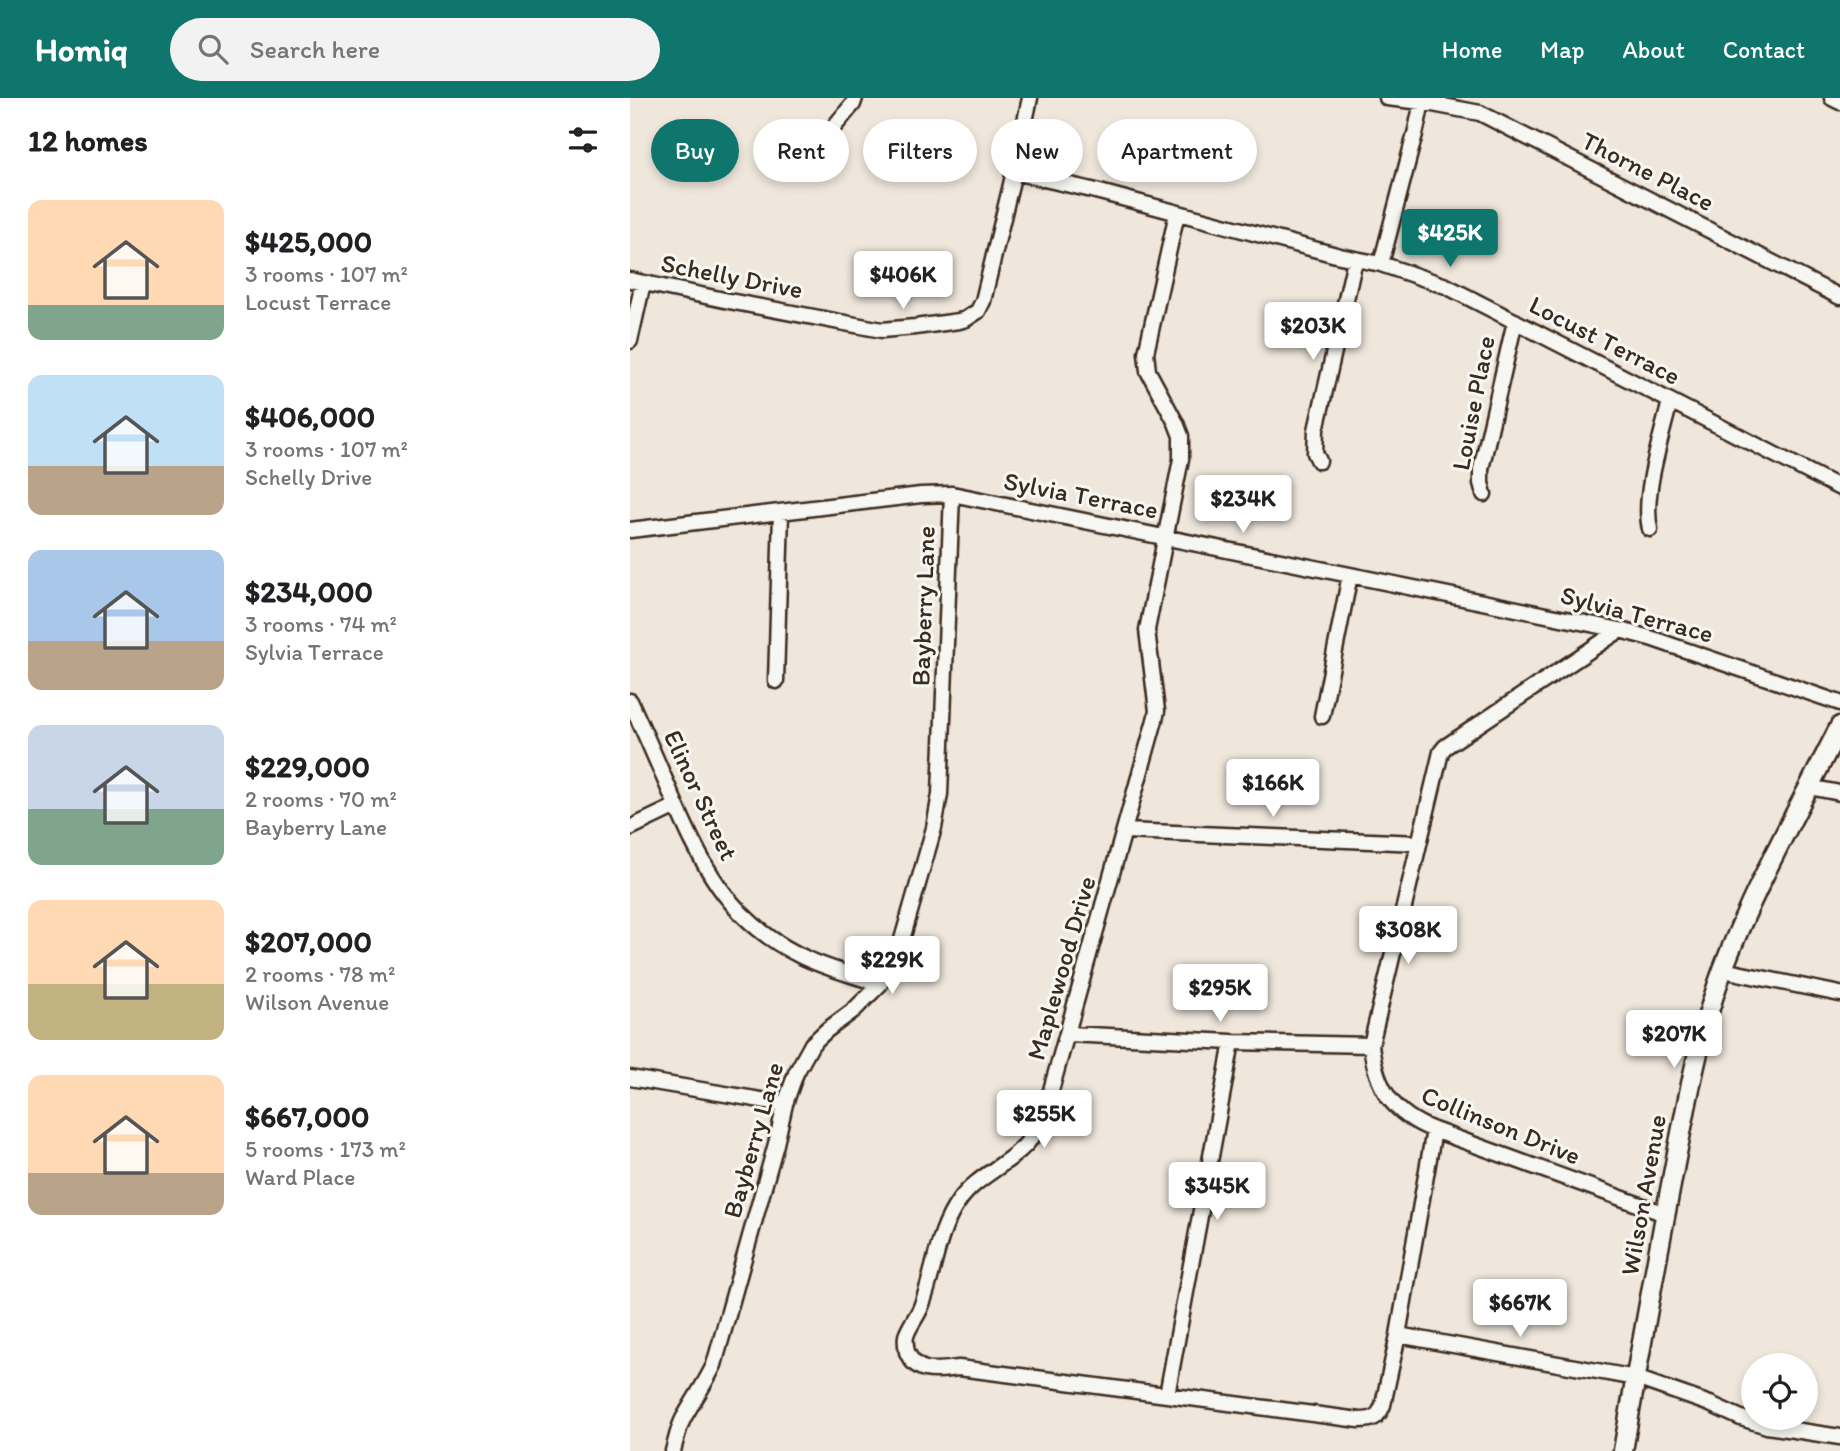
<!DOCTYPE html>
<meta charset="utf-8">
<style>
:root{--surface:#fff;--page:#f2f2f2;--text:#202124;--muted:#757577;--accent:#0f766e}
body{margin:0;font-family:Itim,sans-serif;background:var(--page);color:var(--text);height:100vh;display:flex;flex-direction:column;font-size:26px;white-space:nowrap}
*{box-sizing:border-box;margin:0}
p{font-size:23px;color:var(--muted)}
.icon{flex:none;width:38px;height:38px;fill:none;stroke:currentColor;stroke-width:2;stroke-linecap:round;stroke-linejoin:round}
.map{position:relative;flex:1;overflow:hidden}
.details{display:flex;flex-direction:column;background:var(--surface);width:630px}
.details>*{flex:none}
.guide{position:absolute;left:21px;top:21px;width:665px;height:63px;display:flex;gap:14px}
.tools{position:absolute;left:1111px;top:1255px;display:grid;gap:14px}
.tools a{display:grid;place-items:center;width:77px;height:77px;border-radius:50%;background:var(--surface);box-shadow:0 4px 10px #0003;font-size:35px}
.price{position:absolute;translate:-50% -60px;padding:0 16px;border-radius:7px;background:#fff;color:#222;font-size:23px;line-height:46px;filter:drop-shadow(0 2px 4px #0008)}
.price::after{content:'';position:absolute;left:50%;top:42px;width:21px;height:16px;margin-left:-10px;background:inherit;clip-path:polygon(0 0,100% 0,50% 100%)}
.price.selected{background:var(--accent);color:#fff}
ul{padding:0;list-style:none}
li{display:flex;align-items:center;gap:21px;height:175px;padding:0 28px}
li span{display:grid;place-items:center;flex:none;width:196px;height:140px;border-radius:14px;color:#555}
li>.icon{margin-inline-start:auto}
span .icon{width:84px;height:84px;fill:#fffc;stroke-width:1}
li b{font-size:30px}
h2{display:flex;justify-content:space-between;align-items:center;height:84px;padding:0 28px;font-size:30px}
.tag{padding:0 24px;border-radius:32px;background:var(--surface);box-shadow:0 4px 10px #0003;font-size:24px;line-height:63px}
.tag.selected{background:var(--accent);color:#fff}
header{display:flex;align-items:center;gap:42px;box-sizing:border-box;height:98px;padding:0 35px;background:var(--accent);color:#fff}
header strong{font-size:33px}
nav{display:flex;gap:38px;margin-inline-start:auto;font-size:24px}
.search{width:490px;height:63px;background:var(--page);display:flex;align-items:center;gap:18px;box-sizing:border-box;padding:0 24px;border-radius:38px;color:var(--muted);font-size:26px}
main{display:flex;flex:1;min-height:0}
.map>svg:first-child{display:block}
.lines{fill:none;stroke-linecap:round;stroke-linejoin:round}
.minor-casing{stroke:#3b2a1e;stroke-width:19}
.tertiary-casing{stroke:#3b2a1e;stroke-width:23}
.minor{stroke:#f6f6f2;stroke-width:14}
.tertiary{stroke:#f6f6f2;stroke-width:18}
.labels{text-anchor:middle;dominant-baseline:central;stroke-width:6;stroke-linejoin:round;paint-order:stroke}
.street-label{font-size:26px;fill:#3b2a1e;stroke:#f6f6f2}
</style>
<header>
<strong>Homiq</strong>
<div class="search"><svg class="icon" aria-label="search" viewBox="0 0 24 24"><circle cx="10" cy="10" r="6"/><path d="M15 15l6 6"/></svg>Search here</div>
<nav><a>Home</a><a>Map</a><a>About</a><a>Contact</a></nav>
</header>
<main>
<section class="details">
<h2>12 homes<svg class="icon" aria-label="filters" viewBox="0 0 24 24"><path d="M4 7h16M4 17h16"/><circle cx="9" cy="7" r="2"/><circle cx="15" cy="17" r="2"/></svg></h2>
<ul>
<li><span style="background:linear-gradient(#ffd9b3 75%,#7fa58c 0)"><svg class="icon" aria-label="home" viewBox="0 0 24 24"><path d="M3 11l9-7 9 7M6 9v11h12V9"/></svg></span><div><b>$425,000</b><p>3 rooms · 107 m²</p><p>Locust Terrace</p></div></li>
<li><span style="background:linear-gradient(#bfe0f5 65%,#b9a48a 0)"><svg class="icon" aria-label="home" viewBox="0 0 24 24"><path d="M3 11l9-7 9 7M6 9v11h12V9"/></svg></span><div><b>$406,000</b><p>3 rooms · 107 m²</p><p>Schelly Drive</p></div></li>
<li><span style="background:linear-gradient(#a9c7e8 65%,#b9a48a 0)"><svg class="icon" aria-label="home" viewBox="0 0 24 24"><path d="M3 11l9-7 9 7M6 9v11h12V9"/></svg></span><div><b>$234,000</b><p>3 rooms · 74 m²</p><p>Sylvia Terrace</p></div></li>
<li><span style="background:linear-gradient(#c9d6e8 60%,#7fa58c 0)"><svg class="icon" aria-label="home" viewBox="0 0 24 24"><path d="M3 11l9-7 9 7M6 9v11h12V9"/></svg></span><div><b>$229,000</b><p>2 rooms · 70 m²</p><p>Bayberry Lane</p></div></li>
<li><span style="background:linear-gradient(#ffd9b3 60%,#c2b280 0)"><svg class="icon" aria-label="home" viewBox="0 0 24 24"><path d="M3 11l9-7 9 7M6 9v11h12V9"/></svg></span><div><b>$207,000</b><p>2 rooms · 78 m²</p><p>Wilson Avenue</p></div></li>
<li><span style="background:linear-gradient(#ffd9b3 70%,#b9a48a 0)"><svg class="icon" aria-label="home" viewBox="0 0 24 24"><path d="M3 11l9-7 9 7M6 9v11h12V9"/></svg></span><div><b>$667,000</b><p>5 rooms · 173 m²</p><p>Ward Place</p></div></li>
</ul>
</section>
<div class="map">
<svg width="1210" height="1353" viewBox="0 0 1210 1353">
<rect width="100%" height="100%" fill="#efe7dc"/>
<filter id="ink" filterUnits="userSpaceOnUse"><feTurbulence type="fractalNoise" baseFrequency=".0143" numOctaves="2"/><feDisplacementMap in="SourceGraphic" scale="14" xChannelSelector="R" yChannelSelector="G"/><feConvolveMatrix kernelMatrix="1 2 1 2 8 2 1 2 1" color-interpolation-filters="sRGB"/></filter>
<g filter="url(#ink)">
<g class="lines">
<g class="minor-casing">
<path id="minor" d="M757,0L792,4L850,15L1210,199
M1202,0L1210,4
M203,30L223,6L225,0
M384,74L462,92L710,158L751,166L816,188L1210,390
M547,115L516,255L518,273L546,325L551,338V361L517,532L527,613L525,622L416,1010C412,1020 408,1031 402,1039C382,1066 348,1076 329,1103C306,1135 305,1174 291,1209C287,1219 279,1228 276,1238C275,1243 276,1249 277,1254C287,1278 309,1272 329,1270L729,1322C743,1322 748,1320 753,1307L768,1237L804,1032
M751,166L786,32L792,4
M0,182L99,203L252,232L285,229L329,223L336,221L348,213L353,203L384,74L400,0
M0,243L13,185
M689,363L685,355L686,332L725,162
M854,396L851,385V371L885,223
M1020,431C1012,397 1032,338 1040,303
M0,432L291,397L322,396L990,532L1020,540L1210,605
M990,532L815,649L811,654L741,947C746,991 763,1016 804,1032L1035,1116
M146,583L151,415
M0,603C12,629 24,656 35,682C68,757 91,818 169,857C194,870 223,877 250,886
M692,618L720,477
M1179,689L1210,695
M0,730L46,708
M495,733L789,745
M1093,872L1210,896
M438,936L602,944L741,947
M0,980L155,1006
M768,1237L1006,1280L1080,1306L1111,1320L1137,1328L1210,1339
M537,1297L602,944
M43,1353C46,1342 48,1331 53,1321C63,1303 75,1286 84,1267L146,1046L155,1006L166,975L182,946L197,932L224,912L250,886L267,859L304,730L310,696L322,396"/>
</g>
<g class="tertiary-casing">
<path id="tertiary" d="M993,1353C1009,1259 1026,1165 1044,1071C1057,1004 1069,936 1093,871C1125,787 1170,708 1210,628"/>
</g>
<use href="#minor" class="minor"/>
<use href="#tertiary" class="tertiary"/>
</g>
</g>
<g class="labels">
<g class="street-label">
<text transform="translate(1018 73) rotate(27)">Thorne Place</text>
<text transform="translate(102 178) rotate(11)">Schelly Drive</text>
<text transform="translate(975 242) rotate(27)">Locust Terrace</text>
<text transform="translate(843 305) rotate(-79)">Louise Place</text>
<text transform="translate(451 397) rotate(11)">Sylvia Terrace</text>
<text transform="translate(293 508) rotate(-88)">Bayberry Lane</text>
<text transform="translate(1007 516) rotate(15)">Sylvia Terrace</text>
<text transform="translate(71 697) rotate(65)">Elinor Street</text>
<text transform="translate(431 870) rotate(-74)">Maplewood Drive</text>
<text transform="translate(871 1027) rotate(22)">Collinson Drive</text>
<text transform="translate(123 1042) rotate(-74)">Bayberry Lane</text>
<text transform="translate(1013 1097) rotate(-80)">Wilson Avenue</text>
</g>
</g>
</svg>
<div class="tools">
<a><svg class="icon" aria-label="locate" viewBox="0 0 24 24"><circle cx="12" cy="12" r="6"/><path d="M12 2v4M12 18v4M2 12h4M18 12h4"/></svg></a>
</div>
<b class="price selected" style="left:820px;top:171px">$425K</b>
<b class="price" style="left:273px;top:213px">$406K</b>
<b class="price" style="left:683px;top:264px">$203K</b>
<b class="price" style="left:613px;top:437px">$234K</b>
<b class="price" style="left:643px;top:721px">$166K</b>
<b class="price" style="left:778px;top:868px">$308K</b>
<b class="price" style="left:262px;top:898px">$229K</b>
<b class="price" style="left:590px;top:926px">$295K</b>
<b class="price" style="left:1044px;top:972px">$207K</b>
<b class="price" style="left:414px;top:1052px">$255K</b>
<b class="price" style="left:587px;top:1124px">$345K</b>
<b class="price" style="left:890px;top:1241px">$667K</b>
<div class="guide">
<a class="tag selected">Buy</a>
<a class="tag">Rent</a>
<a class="tag">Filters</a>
<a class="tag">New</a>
<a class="tag">Apartment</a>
</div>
</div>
</main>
